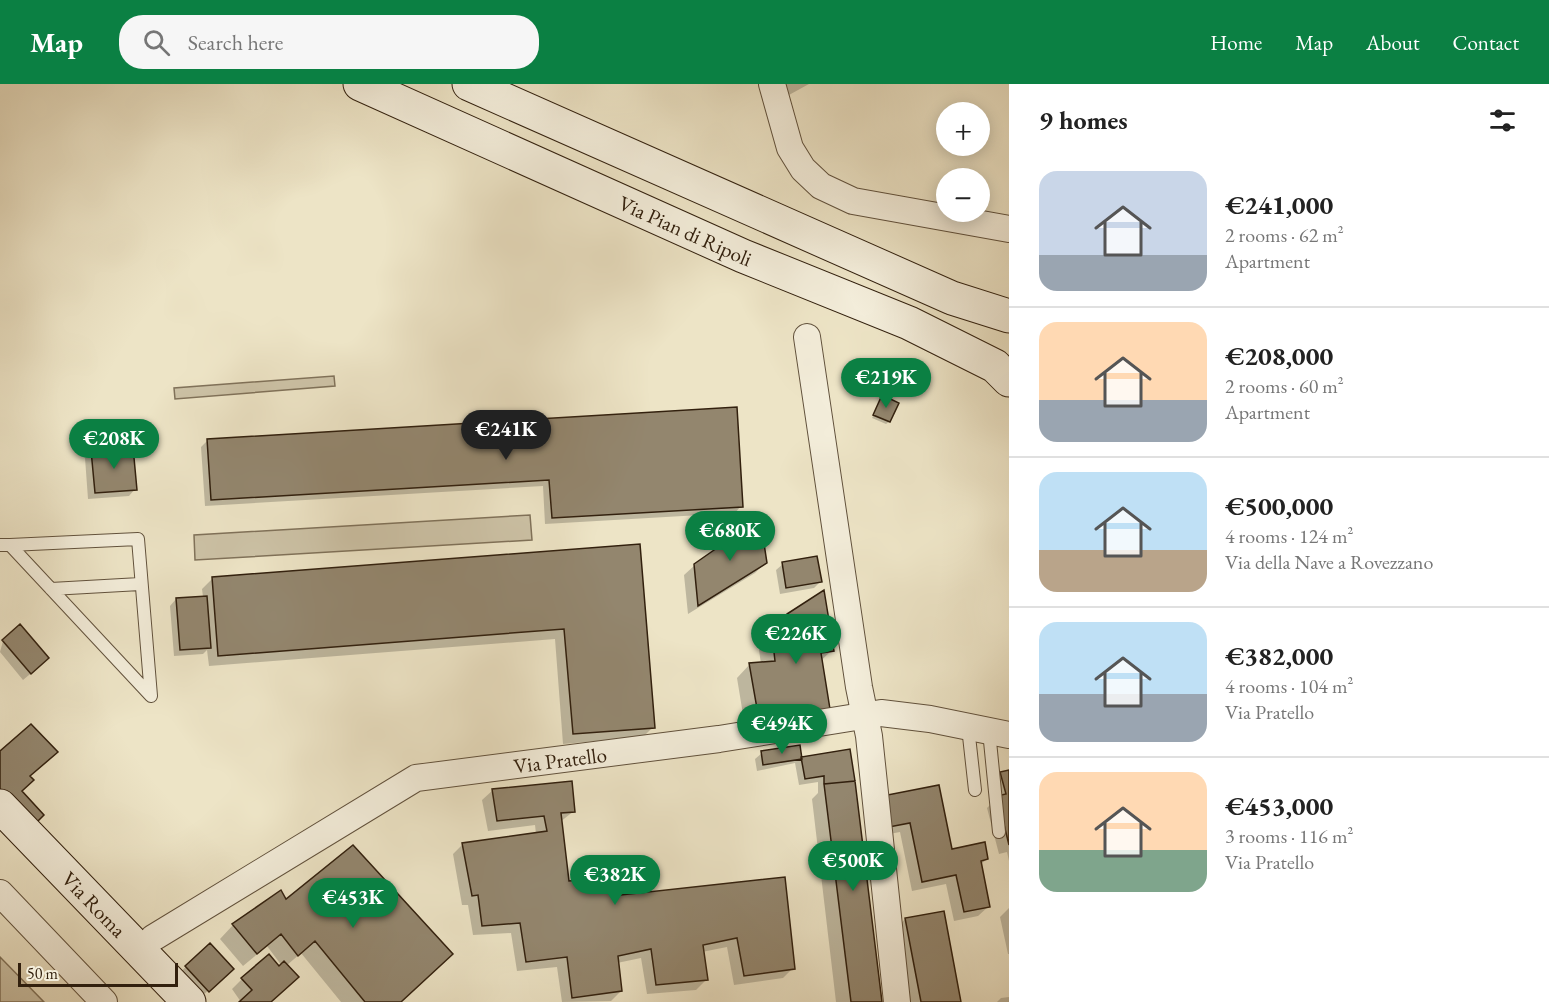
<!DOCTYPE html>
<meta charset="utf-8">
<style>
:root{--surface:#fff;--page:#f6f6f6;--text:#222;--muted:#767676;--line:#e0e0e0;--accent:#0b8043}
body{margin:0;font-family:"EB Garamond",serif;background:var(--page);color:var(--text);height:100vh;display:flex;flex-direction:column;font-size:22px;white-space:nowrap}
*{box-sizing:border-box;margin:0}
p{font-size:20px;color:var(--muted)}
.icon{flex:none;width:33px;height:33px;fill:none;stroke:currentColor;stroke-width:2;stroke-linecap:round;stroke-linejoin:round}
.map{position:relative;flex:1;overflow:hidden}
.side{display:flex;flex-direction:column;background:var(--surface);width:540px}
.side>*{flex:none}
.tools{position:absolute;left:936px;top:18px;display:grid;gap:12px}
.tools a{display:grid;place-items:center;width:54px;height:54px;border-radius:50%;background:var(--surface);box-shadow:0 3px 15px #0003;font-size:30px}
.scale{position:absolute;left:18px;bottom:15px;width:160px;box-sizing:border-box;padding-left:6px;border:3px solid #32200e;border-top:0;font-size:16px;line-height:21px;white-space:nowrap;color:#32200e;-webkit-text-stroke:4px #f3edda;paint-order:stroke}
.price{position:absolute;translate:-50% -51px;padding:0 14px;border-radius:21px;background:var(--accent);color:#fff;font-size:20px;line-height:39px;filter:drop-shadow(0 2px 3px #0008)}
.price::after{content:'';position:absolute;left:50%;top:36px;width:18px;height:14px;margin-left:-9px;background:inherit;clip-path:polygon(0 0,100% 0,50% 100%)}
.price.active{background:#222;color:#fff}
ul{padding:0;list-style:none}
li{display:flex;align-items:center;gap:18px;height:150px;padding:0 30px}
li+li{border-top:2px solid var(--line)}
li span{display:grid;place-items:center;flex:none;width:168px;height:120px;border-radius:18px;color:#555}
li>.icon{margin-inline-start:auto}
span .icon{width:72px;height:72px;fill:#fffc;stroke-width:1}
li b{font-size:26px}
h2{display:flex;justify-content:space-between;align-items:center;height:72px;padding:0 30px;font-size:26px}
header{display:flex;align-items:center;gap:36px;box-sizing:border-box;height:84px;padding:0 30px;background:var(--accent);color:#fff}
header strong{font-size:28px}
nav{display:flex;gap:33px;margin-inline-start:auto;font-size:21px}
.search{width:420px;height:54px;background:var(--page);display:flex;align-items:center;gap:15px;box-sizing:border-box;padding:0 21px;border-radius:24px;color:var(--muted);font-size:22px}
main{display:flex;flex:1;min-height:0}
.map>svg:first-child{display:block}
.green{fill:#cdc3a7;stroke:#80725a;stroke-width:1.5}
.shadow{fill:#0003}
.building{fill:#93866e;stroke:#32200e;stroke-width:1.5}
.lines{fill:none;stroke-linecap:round;stroke-linejoin:round}
.lane-casing{stroke:#61513c;stroke-width:14}
.street-casing{stroke:#61513c;stroke-width:28}
.secondary-casing{stroke:#32200e;stroke-width:35}
.lane{stroke:#f3edda;stroke-width:12}
.street{stroke:#f3edda;stroke-width:26}
.secondary{stroke:#f3edda;stroke-width:33}
.labels{text-anchor:middle;dominant-baseline:central;stroke-width:6;stroke-linejoin:round;paint-order:stroke}
.street-label{font-size:21px;fill:#32200e;stroke:#f3edda}
</style>
<header>
<strong>Map</strong>
<div class="search"><svg class="icon" aria-label="search" viewBox="0 0 24 24"><circle cx="10" cy="10" r="6"/><path d="M15 15l6 6"/></svg>Search here</div>
<nav><a>Home</a><a>Map</a><a>About</a><a>Contact</a></nav>
</header>
<main>
<div class="map">
<svg width="1009" height="918" viewBox="0 0 1009 918">
<rect width="100%" height="100%" fill="#ede4c6"/>
<filter id="stains"><feTurbulence type="fractalNoise" baseFrequency=".00333" numOctaves="4"/><feColorMatrix values="0 0 0 0 .2 0 0 0 0 .09 0 0 0 0 .02 0 0 0 .5 -.17"/></filter>
<radialGradient id="worn" r=".72"><stop offset=".6" stop-color="#630" stop-opacity="0"/><stop offset="1" stop-color="#630" stop-opacity=".3"/></radialGradient>
<path class="green" d="M334,292L335,302L175,315L174,304Z
M530,431L532,456L195,476L194,451Z
M0,873L44,918H0Z"/>
<path class="shadow" d="M769,0H809L778,17Z
M883,313L889,338L886,340L872,334Z
M735,324L741,422L735,429L545,440L543,402L205,422L201,363L208,356Z
M92,367L135,405L129,412L88,415L85,374Z
M639,461L653,643L643,653L563,660L555,555L209,582L207,566L203,570L174,572L170,522L176,515L203,513L202,505L212,495Z
M765,479L755,489L688,530L684,491L695,481Z
M783,480L820,498L814,504L780,510L776,486Z
M788,531L832,566L746,649L737,594L750,580H761L759,566L774,552V545Z
M3,557L41,581L23,596L0,568Z
M762,669L800,674L853,697L880,918H836L812,715L818,709V698L799,701L795,679L757,687L755,675Z
M1009,688V777L1007,768L999,770L987,724L995,716L991,700L1001,690Z
M493,706L574,727L560,738L567,799L610,814L783,794L793,884L783,894L734,901L727,863L702,868L707,895L696,906L647,910L641,874L617,879L621,907L611,917L562,918L557,883L517,887L511,849L473,851L468,821H462L453,770L463,760L536,750L535,741L488,747L482,716Z
M878,715L950,766L987,775L980,781L989,822L978,832L954,837L946,800L912,807L900,748L874,753Z
M286,817L400,918H341L301,869L286,882L270,918H241L232,905L242,895L268,872L279,884L282,882L267,862L243,882L220,855L233,841Z
M1009,824V870H1008L1000,833Z
M905,835L959,918H909L895,846Z
M186,883L225,891L201,913L179,889Z
M1009,913V918H997L1001,914Z"/>
<path class="building" d="M882,311L899,319L890,338L873,331Z
M737,323L743,423L552,434L549,396L211,416L207,355Z
M133,363L137,406L95,409L91,366Z
M760,434L767,479L698,522L694,480Z
M640,460L655,644L573,650L564,545L218,572L212,493Z
M817,472L822,498L786,504L782,478Z
M824,506L834,567L821,569L830,625L759,636L749,579L775,577L772,551L788,547L787,530Z
M207,512L211,564L180,566L176,514Z
M20,540L49,574L31,590L2,556Z
M31,640L58,668L30,692L34,696L22,707L44,731L32,743L0,709V667Z
M800,661L802,675L763,681L761,667Z
M850,665L855,697L824,700V692L805,695L801,673Z
M1009,686V761L997,712L1006,710L1000,688Z
M572,697L575,728L561,729L569,797L612,793V812L785,793L795,885L744,892L737,854L703,861L708,896L656,901L651,865L618,872L622,907L572,914L567,873L526,878L520,839L482,842L478,811L472,812L462,759L547,747L544,732L497,737L492,705Z
M855,697L882,918H851L824,700Z
M939,701L952,765L985,758L988,775L981,777L990,823L964,828L956,791L922,798L910,739L884,744L877,713Z
M353,761L453,870L401,918H365L315,857L298,872L281,850L257,870L232,840L281,806L286,815Z
M944,827L961,918H921L905,834Z
M210,859L234,885L209,908L185,882Z
M269,870L279,882L284,877L299,893L271,918H239L252,906L241,894Z"/>
<g class="lines">
<g class="lane-casing">
<path id="lane" d="M0,461H10L138,455L151,612L10,461
M51,505L140,500
M968,643L975,706
M989,647L999,748"/>
</g>
<g class="street-casing">
<g id="street">
<path d="M772,0L790,64L803,85L821,102L853,117L1009,145"/>
<path d="M807,253L859,603L869,652L897,918"/>
<path d="M0,809L104,918"/>
<path id="s1" d="M153,854L416,694L719,655L881,629L930,635L1009,651"/>
</g>
</g>
<g class="secondary-casing">
<g id="secondary">
<path id="s2" d="M360,0L743,172L909,239L995,282L1009,296"/>
<path d="M469,0L952,214L1009,232"/>
<path id="s3" d="M0,722L189,918"/>
</g>
</g>
<use href="#lane" class="lane"/>
<use href="#street" class="street"/>
<use href="#secondary" class="secondary"/>
</g>
<g class="labels">
<g class="street-label">
<text stroke="none"><textPath href="#s2" startOffset="357">Via Pian di Ripoli</textPath></text>
<text stroke="none"><textPath href="#s1" startOffset="453">Via Pratello</textPath></text>
<text stroke="none"><textPath href="#s3" startOffset="136">Via Roma</textPath></text>
</g>
</g>
<rect width="100%" height="100%" filter="url(#stains)"/>
<rect width="100%" height="100%" fill="url(#worn)"/>
</svg>
<div class="tools">
<a>+</a>
<a>−</a>
</div>
<div class="scale">50 m</div>
<b class="price" style="left:886px;top:325px">€219K</b>
<b class="price active" style="left:506px;top:377px">€241K</b>
<b class="price" style="left:114px;top:386px">€208K</b>
<b class="price" style="left:730px;top:478px">€680K</b>
<b class="price" style="left:796px;top:581px">€226K</b>
<b class="price" style="left:782px;top:671px">€494K</b>
<b class="price" style="left:853px;top:808px">€500K</b>
<b class="price" style="left:615px;top:822px">€382K</b>
<b class="price" style="left:353px;top:845px">€453K</b>
</div>
<section class="side">
<h2>9 homes<svg class="icon" aria-label="filters" viewBox="0 0 24 24"><path d="M4 7h16M4 17h16"/><circle cx="9" cy="7" r="2"/><circle cx="15" cy="17" r="2"/></svg></h2>
<ul>
<li><span style="background:linear-gradient(#c9d6e8 70%,#9aa5b1 0)"><svg class="icon" aria-label="home" viewBox="0 0 24 24"><path d="M3 11l9-7 9 7M6 9v11h12V9"/></svg></span><div><b>€241,000</b><p>2 rooms · 62 m²</p><p>Apartment</p></div></li>
<li><span style="background:linear-gradient(#ffd9b3 65%,#9aa5b1 0)"><svg class="icon" aria-label="home" viewBox="0 0 24 24"><path d="M3 11l9-7 9 7M6 9v11h12V9"/></svg></span><div><b>€208,000</b><p>2 rooms · 60 m²</p><p>Apartment</p></div></li>
<li><span style="background:linear-gradient(#bfe0f5 65%,#b9a48a 0)"><svg class="icon" aria-label="home" viewBox="0 0 24 24"><path d="M3 11l9-7 9 7M6 9v11h12V9"/></svg></span><div><b>€500,000</b><p>4 rooms · 124 m²</p><p>Via della Nave a Rovezzano</p></div></li>
<li><span style="background:linear-gradient(#bfe0f5 60%,#9aa5b1 0)"><svg class="icon" aria-label="home" viewBox="0 0 24 24"><path d="M3 11l9-7 9 7M6 9v11h12V9"/></svg></span><div><b>€382,000</b><p>4 rooms · 104 m²</p><p>Via Pratello</p></div></li>
<li><span style="background:linear-gradient(#ffd9b3 65%,#7fa58c 0)"><svg class="icon" aria-label="home" viewBox="0 0 24 24"><path d="M3 11l9-7 9 7M6 9v11h12V9"/></svg></span><div><b>€453,000</b><p>3 rooms · 116 m²</p><p>Via Pratello</p></div></li>
</ul>
</section>
</main>
